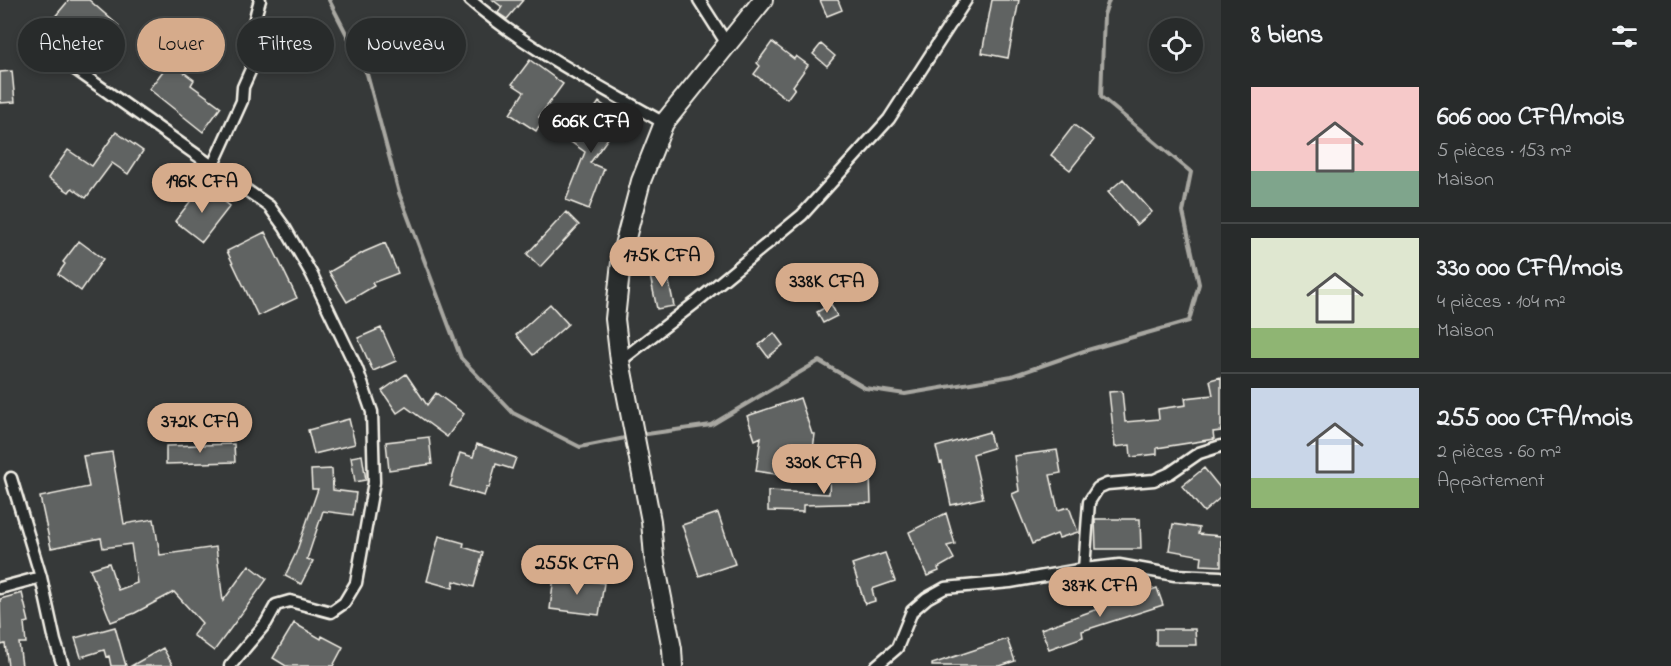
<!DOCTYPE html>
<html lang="fr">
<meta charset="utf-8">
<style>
:root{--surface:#282b2b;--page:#303333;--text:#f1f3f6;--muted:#a5a7a9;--line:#444747;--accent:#d6ab8b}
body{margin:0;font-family:"Indie Flower",sans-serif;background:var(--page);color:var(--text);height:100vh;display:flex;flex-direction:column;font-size:22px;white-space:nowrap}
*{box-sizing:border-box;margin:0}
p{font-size:20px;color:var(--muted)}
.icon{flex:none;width:33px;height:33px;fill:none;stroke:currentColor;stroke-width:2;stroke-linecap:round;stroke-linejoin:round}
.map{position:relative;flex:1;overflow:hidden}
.details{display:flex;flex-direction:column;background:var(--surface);width:450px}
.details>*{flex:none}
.hud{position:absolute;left:18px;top:18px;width:570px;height:54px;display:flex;gap:12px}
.fabs{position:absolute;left:1149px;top:18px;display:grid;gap:12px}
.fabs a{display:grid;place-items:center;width:54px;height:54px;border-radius:50%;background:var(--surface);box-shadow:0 3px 9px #0003,0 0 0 2px var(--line);font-size:30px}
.price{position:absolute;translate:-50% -51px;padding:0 14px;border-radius:21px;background:var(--accent);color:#111;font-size:20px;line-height:39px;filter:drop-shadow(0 2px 3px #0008)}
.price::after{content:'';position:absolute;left:50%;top:36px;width:18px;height:14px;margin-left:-9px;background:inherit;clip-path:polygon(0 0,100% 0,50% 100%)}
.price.on{background:#222;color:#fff}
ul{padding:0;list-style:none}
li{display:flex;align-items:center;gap:18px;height:150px;padding:0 30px}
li+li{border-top:2px solid var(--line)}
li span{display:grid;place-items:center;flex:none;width:168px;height:120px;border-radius:0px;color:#555}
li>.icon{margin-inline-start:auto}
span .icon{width:72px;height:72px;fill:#fffc;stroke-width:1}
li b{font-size:26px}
h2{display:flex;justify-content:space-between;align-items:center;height:72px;padding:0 30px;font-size:26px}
.pill{padding:0 21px;border-radius:27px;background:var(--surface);box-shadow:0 3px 9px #0003,0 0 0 2px var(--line);font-size:21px;line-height:54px}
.pill.on{background:var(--accent);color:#111}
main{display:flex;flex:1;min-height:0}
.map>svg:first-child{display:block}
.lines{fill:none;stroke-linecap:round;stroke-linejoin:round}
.stream{stroke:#a8a7a1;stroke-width:4}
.building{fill:#616362;stroke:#f4f1e8;stroke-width:1.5}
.street-casing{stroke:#f4f1e8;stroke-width:15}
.highway-casing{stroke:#f4f1e8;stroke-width:22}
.street{stroke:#2a2d2e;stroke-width:10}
.highway{stroke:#2a2d2e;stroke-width:18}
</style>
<main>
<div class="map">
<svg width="1221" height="666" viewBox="0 0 1221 666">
<rect width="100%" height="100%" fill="#363939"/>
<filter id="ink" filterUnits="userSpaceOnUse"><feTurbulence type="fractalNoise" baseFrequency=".0167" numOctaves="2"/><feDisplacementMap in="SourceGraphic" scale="12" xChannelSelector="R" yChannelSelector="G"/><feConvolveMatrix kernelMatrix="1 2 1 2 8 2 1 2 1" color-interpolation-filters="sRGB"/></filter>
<g filter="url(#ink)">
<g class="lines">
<path class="stream" d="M329,0L367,74L399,193L461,358L513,413L580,447L630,437
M640,435L711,425L819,361L865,388L905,394L1012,376L1084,351L1189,321L1199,284L1183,212L1191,172L1101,97L1104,15L1109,0"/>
</g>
<path class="building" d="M69,0H89L119,26L94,55L53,19Z
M493,0H523L507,19L498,13L502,7Z
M820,0H838L842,10L827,16Z
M992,0H1019L1008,58L982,53Z
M772,42L794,59L796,56L808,65L793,86L795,88L787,99L754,74L760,66L757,63Z
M821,44L835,56L827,66L813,54Z
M530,60L563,84L539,117L543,120L536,131L510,114L524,92L512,84Z
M170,62L194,80L191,85L221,107L203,132L149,89Z
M12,71L15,102L0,103V72Z
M599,102L622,119L590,163L604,169L589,209L566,200L585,152L571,142Z
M1074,125L1094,140L1070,170L1051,155Z
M116,132L143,151L128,174L112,163L86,198L72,188L69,192L48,178L68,150L92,166Z
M1123,179L1152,212L1137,225L1108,192Z
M203,185L230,206L202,242L175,221Z
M566,212L579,225L540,267L527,254Z
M265,232L297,298L258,316L227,251Z
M79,241L103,259L81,291L58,274L65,264L63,262Z
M385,243L398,273L372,283L374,286L347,302L329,272L364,252Z
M666,268L674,306L657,309L649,271Z
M550,304L568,324L533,355L516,335Z
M831,304L837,316L823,323L817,312Z
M381,328L396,361L373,371L358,338Z
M774,333L783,345L768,357L759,345Z
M406,374L427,405L436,393L464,414L447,437L406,407L397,413L382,391Z
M1221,377V431L1213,432L1214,439L1157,448V454L1131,457L1130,445L1115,447L1109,392L1122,391L1125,422L1159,419L1158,409L1186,405L1185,398L1213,395L1210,380Z
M800,398L812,434H815L809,479L756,471L761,437L755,440L747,416Z
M349,419L355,444L314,454L308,430Z
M989,432L993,448L973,454L983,498L951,505L942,462L940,463L936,447Z
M429,437L432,464L389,470L386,442Z
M234,444L235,462L166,464V446Z
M477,444L516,458L512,469L496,464L489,488L487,487L484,496L450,486L460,453L473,457Z
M1057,450L1061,473L1050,475L1058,510L1069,507L1078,532L1059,538L1057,534L1032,544L1012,494L1019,491L1014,456Z
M112,452L124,524L154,519L160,555L216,547L223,601L249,565L267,579L214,651L193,635L202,623L174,592L135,613L111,622L90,569L109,563L118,590L137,583L131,544L103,548L101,538L51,548L40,497L89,487L83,456Z
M362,455L366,480L355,482L351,457Z
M1204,468L1221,489V497L1204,512L1182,486Z
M332,469L333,490L356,493L353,515L323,511L307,559L313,561L301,584L285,576L296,553L318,489H312L311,470Z
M870,475L871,503L803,505V512L768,511V491L829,494L830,477Z
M718,513L735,564L699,576L682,525Z
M946,513L955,544L947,546L954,559L938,568L939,571L927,576L909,532Z
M1095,519H1140L1141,549H1096Z
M1173,524L1199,528L1198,534L1221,536V566L1201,565L1202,556L1169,550Z
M439,536L464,543L463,547L483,553L474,587L454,581L453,588L427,581Z
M885,553L895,581L872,589L875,601L865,604L852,564Z
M554,576L604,583L599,615L550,609Z
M1157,588L1163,605L1082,631L1083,637L1049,649L1041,629Z
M22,593L29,622L24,623L26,643H19L22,666H8L5,644L1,645L0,599Z
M294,623L321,639L322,636L343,647L333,666H286L273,658Z
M115,627L126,666H111L109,656L106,657L104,650L81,657L75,638Z
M1156,629H1195L1196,645H1156Z
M1007,639L1015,661L1000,666H932V664Z
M163,648L173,666H131Z"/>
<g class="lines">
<g class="street-casing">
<path id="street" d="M470,0C528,50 598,85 664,123
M699,0L727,44
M48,50L269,206L285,228L312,275L357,369L372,412L374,482L356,583L344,603L331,612L290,601L276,605L266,623L230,666
M213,165L242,101L243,87L260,49C250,29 254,20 260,0
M620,361L695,303L802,215L889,119L966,0
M11,478L41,577L55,641L63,666
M1084,569L1089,502L1098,488L1107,484L1154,480L1170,473L1199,453L1221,446
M0,588L41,577
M876,666L897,648L912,611L927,598L945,588L1010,582L1084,569L1119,565L1175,575L1221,577"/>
</g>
<g class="highway-casing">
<path id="highway" d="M673,666L672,649L654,557L651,521L620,361L615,319L622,253L641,181L664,123L763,0"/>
</g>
<use href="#street" class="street"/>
<use href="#highway" class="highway"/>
</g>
</g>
</svg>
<div class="fabs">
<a><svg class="icon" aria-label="locate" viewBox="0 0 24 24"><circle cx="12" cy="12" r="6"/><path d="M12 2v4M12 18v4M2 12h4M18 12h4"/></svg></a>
</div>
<b class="price on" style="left:591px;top:154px">606K CFA</b>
<b class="price" style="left:202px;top:214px">196K CFA</b>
<b class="price" style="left:662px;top:288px">175K CFA</b>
<b class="price" style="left:827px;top:314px">338K CFA</b>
<b class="price" style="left:200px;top:454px">372K CFA</b>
<b class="price" style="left:824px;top:495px">330K CFA</b>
<b class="price" style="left:577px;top:596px">255K CFA</b>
<b class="price" style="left:1100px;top:618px">387K CFA</b>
<div class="hud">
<a class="pill">Acheter</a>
<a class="pill on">Louer</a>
<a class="pill">Filtres</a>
<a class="pill">Nouveau</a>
</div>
</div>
<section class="details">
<h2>8 biens<svg class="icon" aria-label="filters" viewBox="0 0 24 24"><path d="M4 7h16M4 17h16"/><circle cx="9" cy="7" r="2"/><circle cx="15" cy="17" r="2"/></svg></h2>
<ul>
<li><span style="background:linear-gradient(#f6c9c9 70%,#7fa58c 0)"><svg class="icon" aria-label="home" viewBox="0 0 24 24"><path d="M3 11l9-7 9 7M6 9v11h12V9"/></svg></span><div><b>606 000 CFA/mois</b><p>5 pièces · 153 m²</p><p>Maison</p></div></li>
<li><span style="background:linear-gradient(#dfe7d0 75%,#8fb573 0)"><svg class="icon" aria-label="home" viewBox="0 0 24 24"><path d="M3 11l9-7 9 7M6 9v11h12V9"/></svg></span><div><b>330 000 CFA/mois</b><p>4 pièces · 104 m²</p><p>Maison</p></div></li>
<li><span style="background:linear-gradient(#c9d6e8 75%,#8fb573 0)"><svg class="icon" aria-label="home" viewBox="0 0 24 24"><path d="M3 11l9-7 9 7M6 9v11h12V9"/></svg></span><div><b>255 000 CFA/mois</b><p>2 pièces · 60 m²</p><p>Appartement</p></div></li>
</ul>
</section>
</main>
